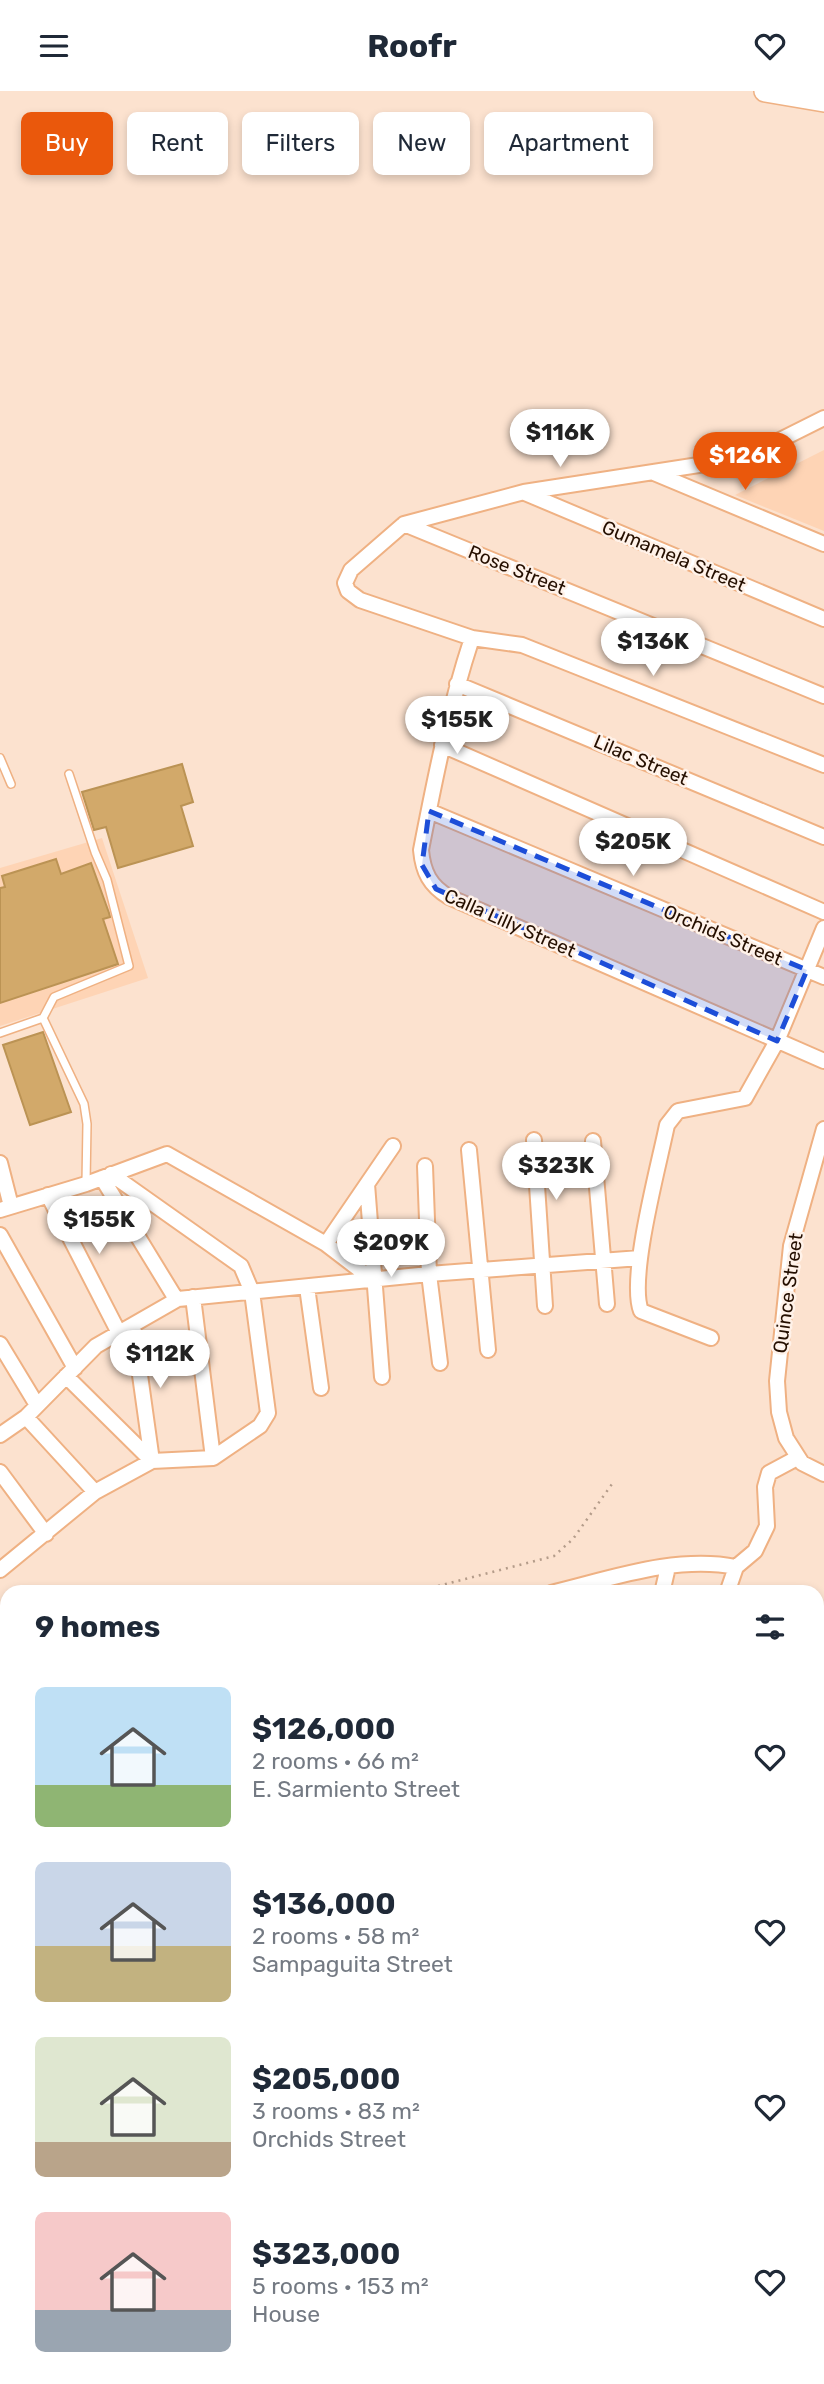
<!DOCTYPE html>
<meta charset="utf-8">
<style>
:root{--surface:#fff;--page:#f2f2f3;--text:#1f2937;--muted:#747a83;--accent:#ea580c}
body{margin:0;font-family:Rubik,sans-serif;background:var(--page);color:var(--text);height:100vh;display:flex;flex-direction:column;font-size:26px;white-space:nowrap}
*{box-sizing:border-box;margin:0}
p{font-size:23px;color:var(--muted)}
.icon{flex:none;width:38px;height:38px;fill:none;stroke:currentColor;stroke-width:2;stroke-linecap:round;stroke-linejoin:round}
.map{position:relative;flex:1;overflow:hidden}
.side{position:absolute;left:0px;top:1494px;width:824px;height:800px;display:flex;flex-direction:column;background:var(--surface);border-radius:21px 21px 0 0;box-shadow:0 4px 10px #0003}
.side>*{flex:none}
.hud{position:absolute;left:21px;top:21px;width:782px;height:63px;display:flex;gap:14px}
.price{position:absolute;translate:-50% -60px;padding:0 16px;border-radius:24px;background:#fff;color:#222;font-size:23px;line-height:46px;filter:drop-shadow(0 2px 4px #0008)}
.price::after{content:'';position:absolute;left:50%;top:42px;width:21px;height:16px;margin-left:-10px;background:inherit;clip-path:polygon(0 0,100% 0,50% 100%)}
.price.active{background:var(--accent);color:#fff}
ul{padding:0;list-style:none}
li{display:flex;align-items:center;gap:21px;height:175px;padding:0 35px}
li span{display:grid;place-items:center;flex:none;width:196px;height:140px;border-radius:10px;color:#555}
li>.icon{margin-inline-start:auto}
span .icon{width:84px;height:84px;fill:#fffc;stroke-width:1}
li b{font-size:30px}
h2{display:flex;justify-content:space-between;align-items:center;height:84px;padding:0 35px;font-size:30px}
.tag{padding:0 24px;border-radius:10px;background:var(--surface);box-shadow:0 4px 10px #0003;font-size:24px;line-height:63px}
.tag.active{background:var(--accent);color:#fff}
header{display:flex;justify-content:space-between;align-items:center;height:91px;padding:0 35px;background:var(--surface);font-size:32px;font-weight:700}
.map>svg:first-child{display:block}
.built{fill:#fed4b5}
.building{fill:#d2a96a;stroke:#bb9354;stroke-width:2}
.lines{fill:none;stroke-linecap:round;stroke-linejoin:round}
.lane-casing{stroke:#efb183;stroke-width:10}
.street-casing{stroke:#efb183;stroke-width:18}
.secondary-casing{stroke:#efb183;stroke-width:24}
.path{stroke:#b49c8a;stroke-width:2.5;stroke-dasharray:2 5;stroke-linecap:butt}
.lane{stroke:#fff;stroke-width:7}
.street{stroke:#fff;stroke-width:14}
.secondary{stroke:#fff;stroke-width:21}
.marked{fill:#1d4ed8;fill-opacity:0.2;stroke:#1d4ed8;stroke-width:5;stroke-dasharray:14 9;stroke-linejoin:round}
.labels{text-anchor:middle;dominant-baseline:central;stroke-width:5;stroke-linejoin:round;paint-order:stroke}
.street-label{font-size:19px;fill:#250f00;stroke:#fff2e9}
</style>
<header><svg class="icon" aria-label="menu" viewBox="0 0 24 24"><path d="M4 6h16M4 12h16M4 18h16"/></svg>Roofr<svg class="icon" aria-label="heart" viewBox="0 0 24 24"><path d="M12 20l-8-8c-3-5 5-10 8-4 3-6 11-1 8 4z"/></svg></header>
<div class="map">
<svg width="824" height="2293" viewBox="0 0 824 2293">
<rect width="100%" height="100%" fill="#fce2cf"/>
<path class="built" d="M824,359V440L735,404Z
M102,747L148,887L0,935V777Z"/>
<path class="building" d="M182,673L193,711L181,715L193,755L118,777L106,736L94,739L82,701Z
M56,768L61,783L91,772L109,822L110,826L103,828L118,873L0,912V797L5,796L2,785Z
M43,941L71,1021L30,1034L3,954Z"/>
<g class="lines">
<g class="lane-casing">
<path id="lane" d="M0,667L11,693
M43,927L54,906L129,875L107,789L95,761L69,683
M0,942L43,927L84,1013L87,1033L86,1092
M817,2027L824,2025
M817,2089L824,2087
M0,2112L7,2098
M0,2125L7,2143
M817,2158L824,2155
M0,2220L7,2217
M70,2287L72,2293
M137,2287L139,2293
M201,2287L204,2293
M340,2287L343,2293
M411,2287L413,2293
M471,2287L473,2293
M545,2287L548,2293
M621,2287L624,2293
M746,2287L748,2293"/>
</g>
<g class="street-casing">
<path id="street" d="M824,327L744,367L524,401L404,433L351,479L345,492L348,500L360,509L472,547L522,554L824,674
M654,382L824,453
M525,402L824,528
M404,433L824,605
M472,547C449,617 435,687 421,759C423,781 430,795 449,806L824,970
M457,593L824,746
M442,654L824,821
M429,720L824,886
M824,1038L791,1155L777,1290L779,1321L786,1347L802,1372L824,1383
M534,1049L545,1215
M593,1050L607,1213
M469,1059L488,1259
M0,1072L11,1115
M425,1075L429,1183L440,1272
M102,1087L176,1208
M367,1093L382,1286
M48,1104L119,1242
M0,1119L86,1093L167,1063L326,1153L373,1189
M0,1144L75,1277
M326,1153L393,1055
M307,1196L321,1297
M193,1206L213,1367
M711,1247L641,1220C628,1187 659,1074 667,1034L678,1020L745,1007L777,950L824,837
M0,1253L37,1314
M66,1285L152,1370L213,1367L260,1335L268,1322L252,1201L241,1175L111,1083
M26,1326L95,1401
M0,1344L26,1326L96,1255L178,1208L429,1183L640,1167
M0,1381L46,1443
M0,1479L95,1401L152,1370L133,1234
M551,1502C610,1488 675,1464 736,1476
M662,1502L668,1476
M727,1502L736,1476L755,1460L767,1435L765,1396L769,1382L797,1367
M0,1777L7,1763
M0,1882L7,1878
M817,1903L824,1912
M817,1959L824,1957
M817,2223L824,2220
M14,2293L28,2287
M647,2293L661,2287"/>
</g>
<g class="secondary-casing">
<path id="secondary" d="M765,0L824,10
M0,1713L7,1716
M271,2287L273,2293"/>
</g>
<path class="path" d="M411,1502L554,1465L573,1448L612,1393"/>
<use href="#lane" class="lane"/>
<use href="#street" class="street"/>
<use href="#secondary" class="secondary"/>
</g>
<path class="marked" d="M429,720L807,879L777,950L436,798L422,774Z"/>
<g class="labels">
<g class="street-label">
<text transform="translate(674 465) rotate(23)">Gumamela Street</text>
<text transform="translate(517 479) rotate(22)">Rose Street</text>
<text transform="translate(641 669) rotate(23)">Lilac Street</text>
<text transform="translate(510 832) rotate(24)">Calla Lilly Street</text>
<text transform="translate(723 844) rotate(23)">Orchids Street</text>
<text transform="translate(788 1202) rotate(-82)">Quince Street</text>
</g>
</g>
</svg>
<b class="price" style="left:560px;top:378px">$116K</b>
<b class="price active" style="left:745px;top:401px">$126K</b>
<b class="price" style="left:653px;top:587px">$136K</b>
<b class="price" style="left:457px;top:665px">$155K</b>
<b class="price" style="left:633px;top:787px">$205K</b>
<b class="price" style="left:556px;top:1111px">$323K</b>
<b class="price" style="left:99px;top:1165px">$155K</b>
<b class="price" style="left:391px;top:1188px">$209K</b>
<b class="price" style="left:160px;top:1299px">$112K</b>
<div class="hud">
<a class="tag active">Buy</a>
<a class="tag">Rent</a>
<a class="tag">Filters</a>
<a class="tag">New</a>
<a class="tag">Apartment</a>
</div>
<section class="side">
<h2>9 homes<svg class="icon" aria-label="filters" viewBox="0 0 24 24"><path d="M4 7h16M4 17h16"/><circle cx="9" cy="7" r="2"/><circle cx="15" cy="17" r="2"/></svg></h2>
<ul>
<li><span style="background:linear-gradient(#bfe0f5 70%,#8fb573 0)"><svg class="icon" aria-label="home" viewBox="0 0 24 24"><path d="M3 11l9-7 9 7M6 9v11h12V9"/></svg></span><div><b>$126,000</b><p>2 rooms · 66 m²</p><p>E. Sarmiento Street</p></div><svg class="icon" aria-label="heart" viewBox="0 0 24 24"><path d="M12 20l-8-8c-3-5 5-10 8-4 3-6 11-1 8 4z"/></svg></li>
<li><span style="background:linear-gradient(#c9d6e8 60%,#c2b280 0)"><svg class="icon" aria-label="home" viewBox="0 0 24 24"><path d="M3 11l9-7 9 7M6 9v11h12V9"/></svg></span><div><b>$136,000</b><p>2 rooms · 58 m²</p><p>Sampaguita Street</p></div><svg class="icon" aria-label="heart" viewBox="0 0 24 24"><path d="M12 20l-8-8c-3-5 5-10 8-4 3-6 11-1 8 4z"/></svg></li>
<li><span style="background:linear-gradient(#dfe7d0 75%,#b9a48a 0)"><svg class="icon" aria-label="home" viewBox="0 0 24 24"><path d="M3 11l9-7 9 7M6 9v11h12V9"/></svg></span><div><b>$205,000</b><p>3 rooms · 83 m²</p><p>Orchids Street</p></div><svg class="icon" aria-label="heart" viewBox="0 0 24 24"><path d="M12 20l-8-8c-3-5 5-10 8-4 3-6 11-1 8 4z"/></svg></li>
<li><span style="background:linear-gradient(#f6c9c9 70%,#9aa5b1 0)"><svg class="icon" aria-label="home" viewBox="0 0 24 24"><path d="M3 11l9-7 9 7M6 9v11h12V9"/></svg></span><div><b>$323,000</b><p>5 rooms · 153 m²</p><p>House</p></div><svg class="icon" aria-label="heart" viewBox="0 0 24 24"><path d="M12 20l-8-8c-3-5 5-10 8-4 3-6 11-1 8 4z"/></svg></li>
</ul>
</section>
</div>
